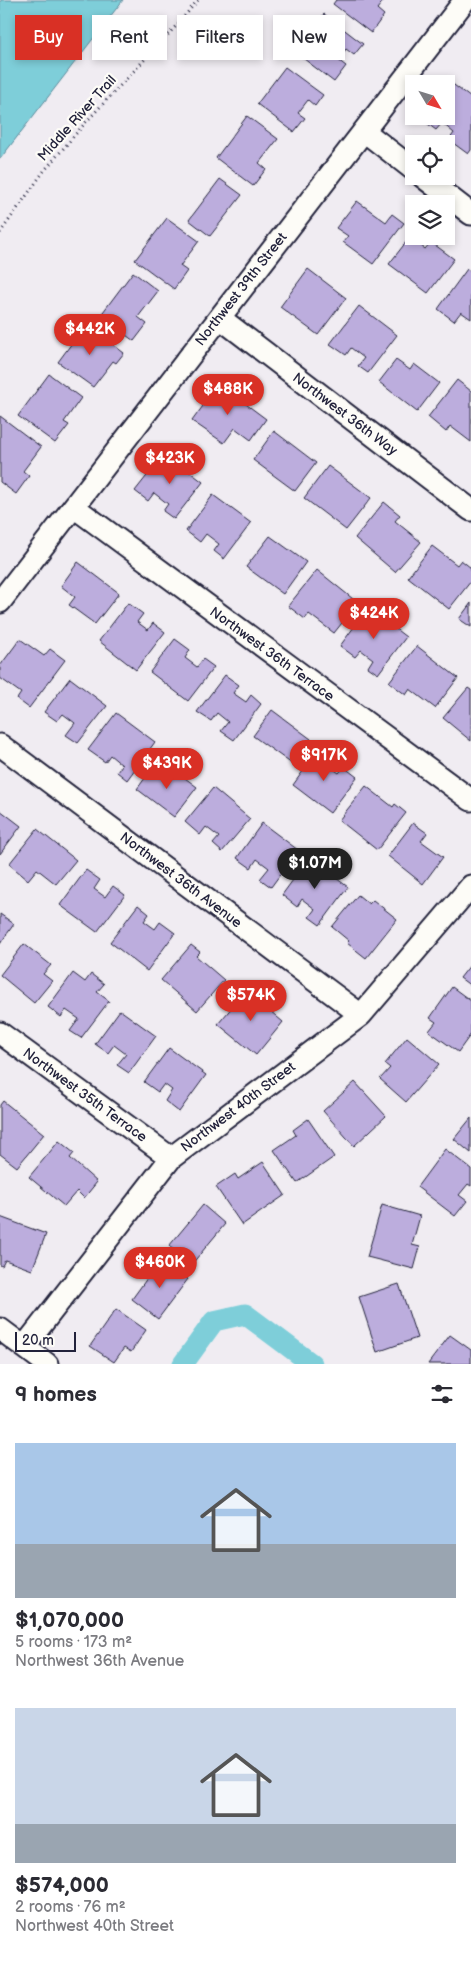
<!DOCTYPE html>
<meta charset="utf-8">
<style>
:root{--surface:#fff;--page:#f2f2f3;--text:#2b2b33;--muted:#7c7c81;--accent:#d93025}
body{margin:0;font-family:"Balsamiq Sans",sans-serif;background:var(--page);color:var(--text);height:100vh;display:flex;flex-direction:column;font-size:19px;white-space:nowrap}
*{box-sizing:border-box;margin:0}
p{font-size:16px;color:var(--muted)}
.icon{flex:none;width:28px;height:28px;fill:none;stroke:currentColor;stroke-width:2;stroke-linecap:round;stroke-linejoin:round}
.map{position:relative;height:1364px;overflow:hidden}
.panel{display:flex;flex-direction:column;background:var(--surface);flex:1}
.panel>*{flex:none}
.guide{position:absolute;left:15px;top:15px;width:441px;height:45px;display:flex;gap:10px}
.needle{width:32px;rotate:128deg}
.buttons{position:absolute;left:405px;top:75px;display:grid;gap:10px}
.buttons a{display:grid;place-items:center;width:50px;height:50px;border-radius:0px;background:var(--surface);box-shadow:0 2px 8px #0003;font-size:25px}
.scale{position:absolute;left:15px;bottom:12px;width:61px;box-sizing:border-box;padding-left:5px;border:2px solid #22223b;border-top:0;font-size:14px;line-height:18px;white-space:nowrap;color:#22223b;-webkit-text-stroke:4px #fdfcf7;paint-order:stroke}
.price{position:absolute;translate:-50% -42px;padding:0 11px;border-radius:18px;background:var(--accent);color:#fff;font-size:16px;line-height:32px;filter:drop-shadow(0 1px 2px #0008)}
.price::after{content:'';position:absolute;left:50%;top:30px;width:15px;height:11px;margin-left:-8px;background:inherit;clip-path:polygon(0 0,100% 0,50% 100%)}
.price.active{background:#222;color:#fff}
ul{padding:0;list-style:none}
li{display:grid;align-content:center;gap:10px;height:265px;padding:0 15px}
li span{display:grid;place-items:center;height:155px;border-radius:0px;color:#555}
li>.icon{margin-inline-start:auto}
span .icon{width:90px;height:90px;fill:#fffc;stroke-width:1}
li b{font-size:21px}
h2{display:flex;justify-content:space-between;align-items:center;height:60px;padding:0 15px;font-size:21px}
.chip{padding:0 18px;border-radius:0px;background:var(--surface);box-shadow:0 2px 8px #0003;font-size:18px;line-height:45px}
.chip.active{background:var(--accent);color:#fff}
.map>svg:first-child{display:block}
.water{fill:#7eced9;stroke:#59899a}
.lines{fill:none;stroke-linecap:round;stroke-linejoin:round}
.canal{stroke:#7eced9;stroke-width:21}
.building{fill:#bcaddd;stroke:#22223b}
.minor-casing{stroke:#22223b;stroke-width:25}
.path{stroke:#22223b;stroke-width:3;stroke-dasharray:1 4;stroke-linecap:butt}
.minor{stroke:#fdfcf7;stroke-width:21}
.labels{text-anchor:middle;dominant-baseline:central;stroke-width:4.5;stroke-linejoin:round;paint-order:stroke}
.street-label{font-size:14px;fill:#22223b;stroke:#fdfcf7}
</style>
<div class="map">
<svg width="471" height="1364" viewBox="0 0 471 1364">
<rect width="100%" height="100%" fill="#f0ecf2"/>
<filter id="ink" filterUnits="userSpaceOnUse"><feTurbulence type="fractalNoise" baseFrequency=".02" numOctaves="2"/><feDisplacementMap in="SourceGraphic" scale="10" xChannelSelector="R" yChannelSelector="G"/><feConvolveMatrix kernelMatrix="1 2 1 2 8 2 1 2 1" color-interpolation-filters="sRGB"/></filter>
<g filter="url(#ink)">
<path class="water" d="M1,0H123L0,159V2Z"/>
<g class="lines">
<path class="canal" d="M183,1364L214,1321L245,1314L312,1364"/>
</g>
<path class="building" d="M336,0H384L377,9L384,15L371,33L333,4Z
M324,14L363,44L354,55L346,49L338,60L346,66L334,82L295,52Z
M285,67L323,95L315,106L308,100L298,113L305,118L294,132L257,104Z
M450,82L471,98V150L468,154L449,140L454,133L442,123L436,130L421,119L423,116H446V86Z
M247,116L278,139L259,163L266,169L253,186L216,158Z
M220,179L242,195L210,236L189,220Z
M357,201L386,222L392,214L404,223L373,264L343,242L348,236L336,228Z
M167,218L199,241L180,266L187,271L174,289L135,260Z
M410,237L425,249L431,242L454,259L428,293L389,264Z
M308,269L346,298L318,335L280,307Z
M467,269L471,272V319L461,312L454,321L438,309Z
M133,272L158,291L138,317L147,324L134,341L100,316Z
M359,306L397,335L368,373L358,366L364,358L351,348L346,355L330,344Z
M86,324L124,353L116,363L113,361L93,387L58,362Z
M396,360L410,370L414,364L439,383L417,412L379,382Z
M49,374L81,398L64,422L69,425L55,443L18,416Z
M457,380L471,391V442L450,426L446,432L428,417Z
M219,384L266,419L251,440L235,428L224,443L192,421Z
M0,416L41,447L23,471L29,476L16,494L0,482Z
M274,431L316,463L295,491L253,460Z
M165,453L203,482L174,519L163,511L168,504L154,493L148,501L135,491Z
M328,466L371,498L346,530L304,498Z
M213,495L251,523L224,559L214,551L219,544L206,534L200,542L186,531Z
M384,502L400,515L395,521L421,542L395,572L355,538Z
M270,536L306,562L283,594L246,567Z
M432,546L457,565L461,560L471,568V581L449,609L408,577Z
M78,562L119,593L95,624L69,605L75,597L61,586Z
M317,570L358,603L334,633L309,614L305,619L288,606Z
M128,603L143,614L137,622L148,630L153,623L165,632L136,670L99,641Z
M471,603V627L459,619Z
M368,608L406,637L378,674L368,667L373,659L361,650L355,657L340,646Z
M20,639L44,656L50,649L65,660L29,708L17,699L21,693L0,678V666Z
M175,639L190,650L185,658L197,667L203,659L214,667L188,701L150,672Z
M417,646L458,678L435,708L410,689L406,695L389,682Z
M225,675L239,685L233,693L246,702L251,695L261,704L234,740L221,731L228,722L217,713L211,721L197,712Z
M70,678L107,706L78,743L66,735L75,723L63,714L57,721L44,712Z
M468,688L471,690V741L443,718Z
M272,710L311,739L292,764L253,736Z
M116,713L155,742L127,780L117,772L122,765L110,755L105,762L88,750Z
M319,749L330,757L325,763L339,773L344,767L357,777L330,813L293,785Z
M154,766L168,776L173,769L197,787L174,817L137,789Z
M366,786L393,807L395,804L406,813L377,850L339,820Z
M213,788L250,819L222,852L213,844L219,837L206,827L200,835L185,822Z
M0,810L21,826L0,854Z
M262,823L298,850L271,887L260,879L269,868L257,859L251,868L237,858Z
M413,823L427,833L421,841L443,857L423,884L388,856Z
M37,829L76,860L56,884L37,869L28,880L9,864Z
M309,858L348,887L320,925L309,917L315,909L302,899L297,907L282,895Z
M86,870L100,880L94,889L105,897L113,886L125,895L97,932L60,905Z
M358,895L369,904L373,900L397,919L366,958L347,943L349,941L332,927Z
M138,905L149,914L144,921L155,929L160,922L175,933L147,971L110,942Z
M0,914L14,924L0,944Z
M24,944L51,965L43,974L52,981L34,1003L0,975Z
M191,945L200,952L196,956L224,980L197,1011L161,980Z
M471,964V986L460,978Z
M73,973L85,982L91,974L104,984L97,992L109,1001L81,1038L70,1031L79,1019L66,1010L61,1017L48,1007Z
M249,987L266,1001L263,1005L283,1022L256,1055L218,1024Z
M452,987L471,1001V1034L458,1052L429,1031L436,1022L430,1018Z
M120,1010L156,1036L129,1073L117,1065L126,1054L114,1045L108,1053L95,1044Z
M407,1037L439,1064L406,1102L380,1079L390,1068L385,1064Z
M169,1048L206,1075L179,1112L165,1101L172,1090L164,1084L158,1092L144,1082Z
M355,1082L386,1116L354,1146L323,1111Z
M3,1101L44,1134L17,1167L0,1154V1105Z
M471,1118V1153L454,1139Z
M308,1119L334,1157L297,1183L274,1150L296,1135L293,1130Z
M59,1141L74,1153L70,1158L97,1182L84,1198L77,1191L64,1206L29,1177Z
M445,1149L471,1169V1186L468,1184L459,1195L467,1201L455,1216L417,1187Z
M263,1162L285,1195L242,1225L216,1187L235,1174L238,1179Z
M203,1205L225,1224L191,1265L169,1246Z
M382,1205L420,1216L412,1245L420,1247L414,1269L367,1257Z
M0,1217L46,1234L32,1270L5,1260L2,1266L0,1265Z
M161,1259L188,1279L158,1319L132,1299Z
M399,1284L417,1338L377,1352L359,1297Z
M116,1309L146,1330L131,1352L124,1348L114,1362L90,1346Z
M450,1335L471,1350V1364H428Z"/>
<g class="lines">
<g class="minor-casing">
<path id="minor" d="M364,131L414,170
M422,176L471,214
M220,318L471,510
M74,507L471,800
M0,602L465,0
M0,745L361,1015
M0,1033L171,1158
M0,1329L47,1364
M24,1347L171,1158L361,1015L471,886"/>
</g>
<path class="path" d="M0,233L44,171L86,122L177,25L198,0"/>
<use href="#minor" class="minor"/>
</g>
</g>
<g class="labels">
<g class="street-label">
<text transform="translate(77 118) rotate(-48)">Middle River Trail</text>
<text transform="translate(241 289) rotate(-52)">Northwest 39th Street</text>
<text transform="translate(345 414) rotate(37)">Northwest 36th Way</text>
<text transform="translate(272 654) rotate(36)">Northwest 36th Terrace</text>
<text transform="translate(181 880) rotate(37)">Northwest 36th Avenue</text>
<text transform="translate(85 1095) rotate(36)">Northwest 35th Terrace</text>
<text transform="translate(238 1107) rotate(-37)">Northwest 40th Street</text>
</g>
</g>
</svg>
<div class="buttons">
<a><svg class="needle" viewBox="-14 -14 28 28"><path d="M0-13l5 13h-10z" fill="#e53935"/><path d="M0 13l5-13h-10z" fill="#7c7c81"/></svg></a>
<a><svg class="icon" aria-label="locate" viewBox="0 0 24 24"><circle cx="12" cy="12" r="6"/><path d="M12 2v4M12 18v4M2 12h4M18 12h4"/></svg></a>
<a><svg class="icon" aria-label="layers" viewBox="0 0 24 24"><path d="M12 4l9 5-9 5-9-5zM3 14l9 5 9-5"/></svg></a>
</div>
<div class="scale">20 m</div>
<b class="price" style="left:90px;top:356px">$442K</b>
<b class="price" style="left:228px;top:416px">$488K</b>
<b class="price" style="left:170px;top:485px">$423K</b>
<b class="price" style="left:374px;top:640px">$424K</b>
<b class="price" style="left:324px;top:782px">$917K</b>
<b class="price" style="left:167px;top:790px">$439K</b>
<b class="price active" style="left:315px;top:890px">$1.07M</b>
<b class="price" style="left:251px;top:1022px">$574K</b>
<b class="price" style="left:160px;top:1289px">$460K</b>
<div class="guide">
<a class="chip active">Buy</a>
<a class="chip">Rent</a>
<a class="chip">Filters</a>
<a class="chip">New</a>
</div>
</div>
<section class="panel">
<h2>9 homes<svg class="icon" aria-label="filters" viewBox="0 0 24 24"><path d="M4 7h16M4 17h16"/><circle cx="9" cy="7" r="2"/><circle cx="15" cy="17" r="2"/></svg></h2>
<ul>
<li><span style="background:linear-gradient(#a9c7e8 65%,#9aa5b1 0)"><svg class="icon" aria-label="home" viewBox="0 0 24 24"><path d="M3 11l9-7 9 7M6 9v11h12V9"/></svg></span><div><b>$1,070,000</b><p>5 rooms · 173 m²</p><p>Northwest 36th Avenue</p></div></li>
<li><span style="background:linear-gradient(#c9d6e8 75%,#9aa5b1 0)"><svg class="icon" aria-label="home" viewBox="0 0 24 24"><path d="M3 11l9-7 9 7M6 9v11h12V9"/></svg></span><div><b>$574,000</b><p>2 rooms · 76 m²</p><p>Northwest 40th Street</p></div></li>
</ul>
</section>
